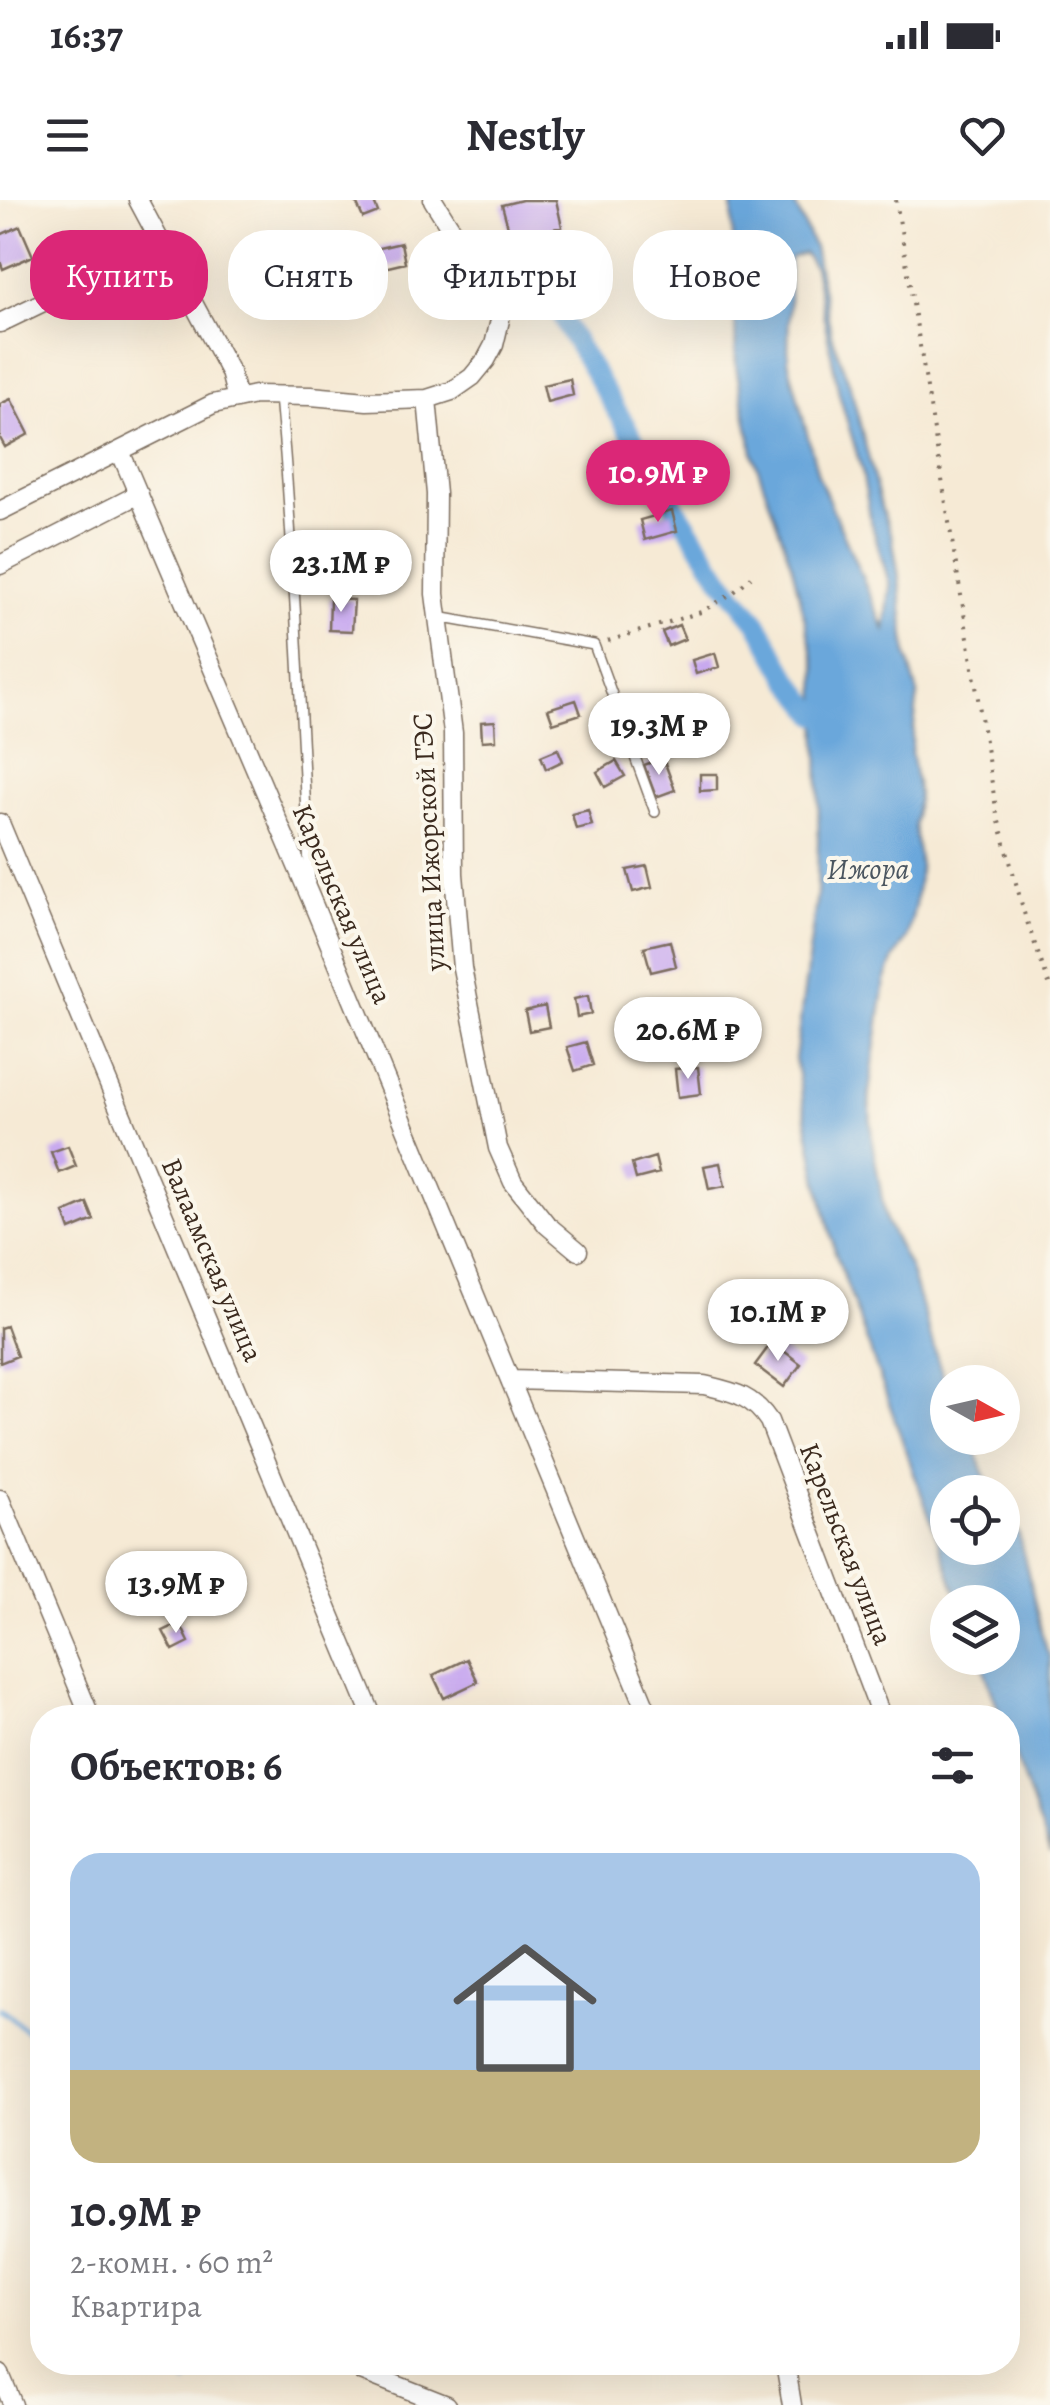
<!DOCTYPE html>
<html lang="ru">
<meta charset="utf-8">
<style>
:root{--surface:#fff;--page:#f2f2f3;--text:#2b2b33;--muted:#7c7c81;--line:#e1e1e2;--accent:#db2777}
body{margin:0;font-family:Alegreya,serif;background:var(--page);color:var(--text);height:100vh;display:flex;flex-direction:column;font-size:38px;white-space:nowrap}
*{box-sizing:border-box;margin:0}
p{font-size:32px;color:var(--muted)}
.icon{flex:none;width:55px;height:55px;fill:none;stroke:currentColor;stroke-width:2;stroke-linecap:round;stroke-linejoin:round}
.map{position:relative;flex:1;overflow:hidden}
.panel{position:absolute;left:30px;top:1505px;width:990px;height:670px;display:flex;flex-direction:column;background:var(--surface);border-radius:40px;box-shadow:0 10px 40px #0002}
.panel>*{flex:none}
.guide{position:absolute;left:30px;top:30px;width:990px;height:90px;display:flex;gap:20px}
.needle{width:65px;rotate:98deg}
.tools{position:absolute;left:930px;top:1165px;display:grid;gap:20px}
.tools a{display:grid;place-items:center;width:90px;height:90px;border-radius:50%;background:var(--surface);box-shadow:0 10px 40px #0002;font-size:50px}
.price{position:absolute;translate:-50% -85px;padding:0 22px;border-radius:35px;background:#fff;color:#222;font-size:32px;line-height:65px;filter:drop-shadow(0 2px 5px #0008)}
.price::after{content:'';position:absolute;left:50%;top:60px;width:30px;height:22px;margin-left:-15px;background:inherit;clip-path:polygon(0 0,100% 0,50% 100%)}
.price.on{background:var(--accent);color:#fff}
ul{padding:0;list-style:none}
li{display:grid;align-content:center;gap:20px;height:530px;padding:0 40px}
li+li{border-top:2px solid var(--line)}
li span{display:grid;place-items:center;height:310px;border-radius:30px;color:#555}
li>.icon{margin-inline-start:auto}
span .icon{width:180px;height:180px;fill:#fffc;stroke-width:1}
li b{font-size:42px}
h2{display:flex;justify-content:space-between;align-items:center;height:120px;padding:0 40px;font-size:42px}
.pill{padding:0 35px;border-radius:40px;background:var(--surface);box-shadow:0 10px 40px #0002;font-size:35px;line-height:90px}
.pill.on{background:var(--accent);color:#fff}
.status{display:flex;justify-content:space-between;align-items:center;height:70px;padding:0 50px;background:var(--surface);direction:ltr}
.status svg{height:28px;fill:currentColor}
header{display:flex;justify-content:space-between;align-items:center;height:130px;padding:0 40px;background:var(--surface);font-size:45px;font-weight:600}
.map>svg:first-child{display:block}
.water{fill:#6aa7db;stroke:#52687c;stroke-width:2.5;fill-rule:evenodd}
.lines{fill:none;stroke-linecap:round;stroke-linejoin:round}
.stream{stroke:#6aa7db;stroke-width:5}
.canal{stroke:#6aa7db;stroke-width:20}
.building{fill:#c8a9ef}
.service-casing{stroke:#7c6d5e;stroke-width:12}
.minor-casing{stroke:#7c6d5e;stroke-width:21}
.path{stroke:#7c6d5e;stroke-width:4;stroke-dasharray:2.5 8;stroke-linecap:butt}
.service{stroke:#fff;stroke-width:9}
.minor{stroke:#fff;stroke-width:18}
.labels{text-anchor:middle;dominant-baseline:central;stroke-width:8;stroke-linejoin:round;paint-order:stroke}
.street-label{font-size:28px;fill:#3b2a1e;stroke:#fbf7ec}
.water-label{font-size:30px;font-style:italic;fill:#4b5660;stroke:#fbf7ec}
</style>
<div class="status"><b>16:37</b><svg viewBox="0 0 49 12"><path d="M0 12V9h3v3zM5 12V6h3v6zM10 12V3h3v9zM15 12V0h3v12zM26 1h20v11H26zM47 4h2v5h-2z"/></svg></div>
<header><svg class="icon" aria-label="menu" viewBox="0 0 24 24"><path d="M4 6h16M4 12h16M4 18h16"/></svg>Nestly<svg class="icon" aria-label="heart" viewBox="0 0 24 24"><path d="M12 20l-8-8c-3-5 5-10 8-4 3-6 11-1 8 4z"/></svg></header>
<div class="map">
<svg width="1050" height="2205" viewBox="0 0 1050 2205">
<rect width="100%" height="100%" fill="#fbf7ec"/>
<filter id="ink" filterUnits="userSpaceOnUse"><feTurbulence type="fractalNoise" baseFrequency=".01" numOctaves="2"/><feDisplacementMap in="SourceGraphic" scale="20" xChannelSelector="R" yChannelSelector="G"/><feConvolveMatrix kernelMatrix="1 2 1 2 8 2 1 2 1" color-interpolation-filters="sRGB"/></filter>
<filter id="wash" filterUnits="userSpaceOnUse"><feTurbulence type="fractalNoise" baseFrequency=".0048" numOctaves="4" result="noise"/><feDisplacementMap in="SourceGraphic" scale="40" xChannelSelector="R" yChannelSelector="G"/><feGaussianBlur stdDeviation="2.25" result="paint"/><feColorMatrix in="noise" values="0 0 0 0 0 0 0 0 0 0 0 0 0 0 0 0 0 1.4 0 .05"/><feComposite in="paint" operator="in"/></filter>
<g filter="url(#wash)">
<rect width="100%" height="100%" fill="#f6ead5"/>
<path class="water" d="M732,0H793L814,47L832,137L850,185L882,310L892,336L898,371L907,455L918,494L911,551L918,595L914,626L920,667L915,705L907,738L894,758L885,781L869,893L872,941L886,1021L910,1069L947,1191L948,1238H971L984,1273L995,1292H948V1348H1002L1003,1306L1019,1335L1044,1443L1050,1458V1655L1008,1536V1518L1001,1517L980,1458H1002V1402H960L835,1052L818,982L795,859L817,694L819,590L816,466L792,366L754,257L736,167ZM804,53L814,67L839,194L862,271L871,322L890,386L885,430L818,275L788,160L790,58Z"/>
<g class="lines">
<path class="stream" d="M0,1809L42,1843
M182,2162L187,2182"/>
<path class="canal" d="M530,47L567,128L667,294L720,377L757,422L788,477L817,515"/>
</g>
<g id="blocks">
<path class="building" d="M355,0H373L378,12L363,18Z
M522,0H556L562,27L511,38L502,5Z
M20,26L33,56L3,69L0,61V35Z
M401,43L405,63L384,68L379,48Z
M570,179L573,195L547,202L543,185Z
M11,199L29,234L5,247L0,238V204Z
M672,311L677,331L645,340L640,320Z
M330,399L354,400L352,431L329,430Z
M679,425L685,439L668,446L662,432Z
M715,453L719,467L696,474L692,460Z
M576,500L581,514L553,523L548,509Z
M659,501L666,524L644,531L637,507Z
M495,521L496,540L482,541L481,522Z
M558,549L563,561L546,569L541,556Z
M663,558L675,590L656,597L644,565Z
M616,561L625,576L605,587L597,572Z
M700,574H717V590L700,591Z
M588,610L592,625L576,629L572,614Z
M647,666L652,687L633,692L627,670Z
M670,741L676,766L651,772L644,747Z
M588,796L591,814L577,817L574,799Z
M545,806L549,827L529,831L525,811Z
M586,842L593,865L575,871L567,847Z
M698,867L701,894L678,897L675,869Z
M68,946L76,966L59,973L51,952Z
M655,957L659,973L636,979L632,964Z
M720,963L725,986L709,989L704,966Z
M87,1003L94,1020L70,1030L64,1013Z
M6,1126L17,1156L0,1163V1128Z
M772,1142L801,1164L784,1187L755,1165Z
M180,1423L189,1442L173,1450L163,1431Z
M467,1459L478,1482L444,1498L433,1475Z"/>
</g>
</g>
<g filter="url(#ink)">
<use href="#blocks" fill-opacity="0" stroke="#7c6d5e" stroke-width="2.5"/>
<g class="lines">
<g class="service-casing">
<path id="service" d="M280,196C295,357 300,520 310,682
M438,417L594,445L655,612"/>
</g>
<g class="minor-casing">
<path id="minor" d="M138,0L230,172L237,199
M0,123L161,45
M427,199L436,294L435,394L453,533L454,674L462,768L498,948L513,982L547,1025L578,1051
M120,251L311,699L650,1518
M0,311L213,204L255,195L311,196L367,201L427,199L452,191L472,177L486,160L494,145L500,120L494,97L433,0
M0,365L139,294
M0,623L373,1518
M510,1180L704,1185C733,1192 752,1195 769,1221L882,1518
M0,1299L91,1518
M358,2162L361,2171L447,2205
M785,2162L792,2205
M0,2174L13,2205"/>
</g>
<path class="path" d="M896,0L997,614L1025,716L1050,787
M608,441L701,412L733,393L751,377"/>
<use href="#service" class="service"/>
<use href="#minor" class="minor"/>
</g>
</g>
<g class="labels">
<g class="street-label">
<text transform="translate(429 642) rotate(-93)">улица Ижорской ГЭС</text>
<text transform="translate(342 704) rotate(67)">Карельская улица</text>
<text transform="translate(212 1060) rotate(67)">Валаамская улица</text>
<text transform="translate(846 1344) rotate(69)">Карельская улица</text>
</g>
<g class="water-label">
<text x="868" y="669">Ижора</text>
</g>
</g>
</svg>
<div class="tools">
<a><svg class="needle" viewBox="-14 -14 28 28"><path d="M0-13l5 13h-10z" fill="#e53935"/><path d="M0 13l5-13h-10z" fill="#7c7c81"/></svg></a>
<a><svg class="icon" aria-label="locate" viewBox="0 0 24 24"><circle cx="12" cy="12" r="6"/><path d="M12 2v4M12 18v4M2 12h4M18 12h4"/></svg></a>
<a><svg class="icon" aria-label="layers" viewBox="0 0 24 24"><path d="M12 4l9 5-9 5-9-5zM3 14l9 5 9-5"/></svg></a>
</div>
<b class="price on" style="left:658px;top:325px">10.9M ₽</b>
<b class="price" style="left:341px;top:415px">23.1M ₽</b>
<b class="price" style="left:659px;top:578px">19.3M ₽</b>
<b class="price" style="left:688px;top:882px">20.6M ₽</b>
<b class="price" style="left:778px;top:1164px">10.1M ₽</b>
<b class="price" style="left:176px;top:1436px">13.9M ₽</b>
<div class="guide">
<a class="pill on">Купить</a>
<a class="pill">Снять</a>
<a class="pill">Фильтры</a>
<a class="pill">Новое</a>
</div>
<section class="panel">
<h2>Объектов: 6<svg class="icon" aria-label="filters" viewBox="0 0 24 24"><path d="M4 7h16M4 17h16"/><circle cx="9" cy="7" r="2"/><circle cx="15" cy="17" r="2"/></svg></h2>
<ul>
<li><span style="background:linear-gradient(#a9c7e8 70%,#c2b280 0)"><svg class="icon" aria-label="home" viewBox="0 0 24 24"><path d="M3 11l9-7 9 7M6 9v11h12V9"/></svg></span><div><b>10.9M ₽</b><p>2-комн. · 60 m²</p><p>Квартира</p></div></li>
</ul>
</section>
</div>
